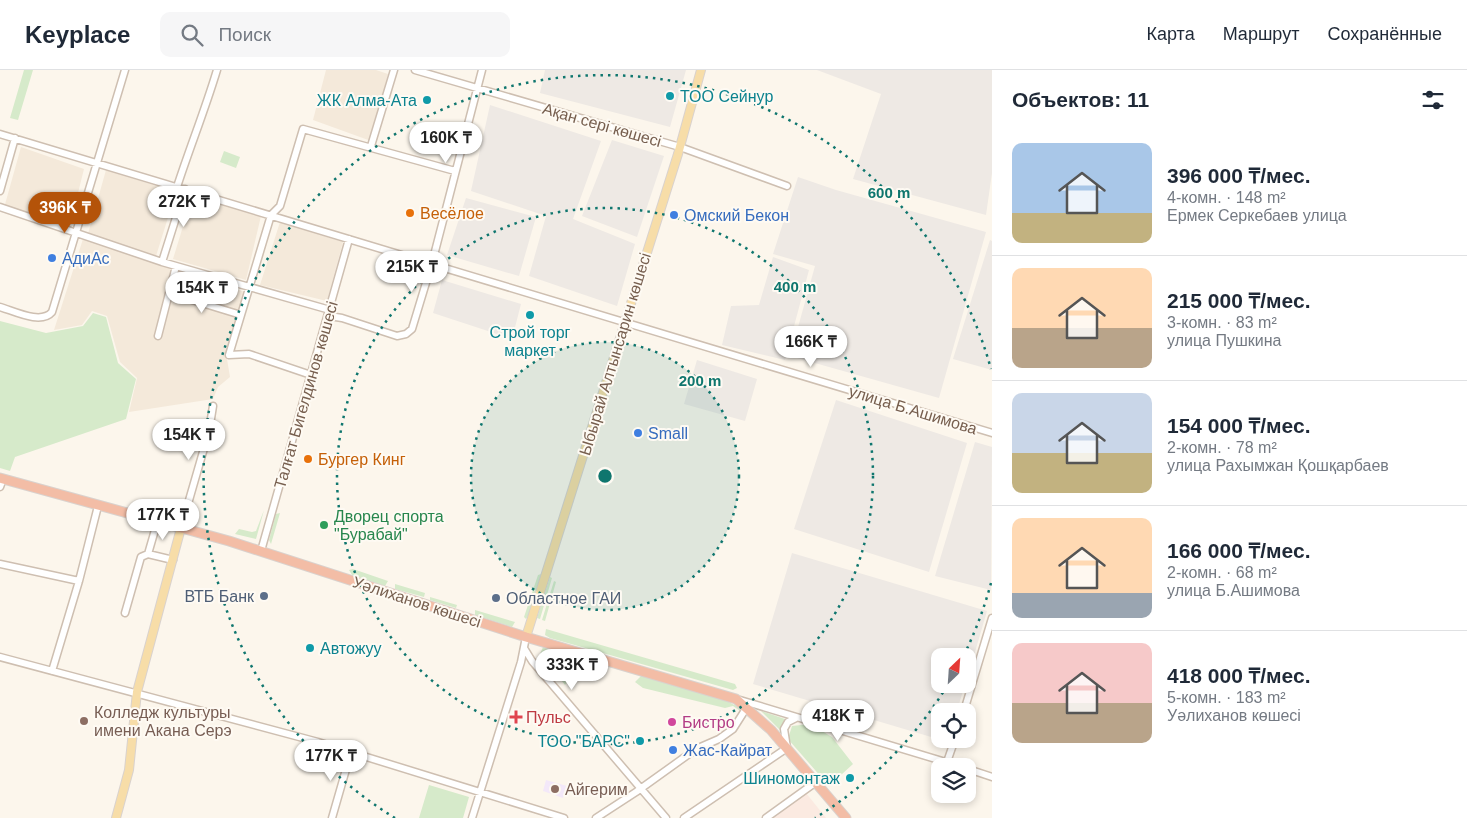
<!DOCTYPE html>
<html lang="ru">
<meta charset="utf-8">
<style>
:root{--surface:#fff;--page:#f6f6f7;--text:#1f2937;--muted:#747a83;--line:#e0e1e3;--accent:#b45309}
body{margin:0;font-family:Helvetica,sans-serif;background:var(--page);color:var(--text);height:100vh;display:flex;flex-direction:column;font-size:19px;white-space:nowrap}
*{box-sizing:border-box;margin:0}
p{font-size:16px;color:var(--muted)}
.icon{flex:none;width:28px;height:28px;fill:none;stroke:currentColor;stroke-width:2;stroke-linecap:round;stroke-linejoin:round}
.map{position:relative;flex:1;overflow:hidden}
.panel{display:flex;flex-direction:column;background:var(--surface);width:475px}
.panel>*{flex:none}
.needle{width:32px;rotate:25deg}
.fabs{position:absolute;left:931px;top:578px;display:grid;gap:10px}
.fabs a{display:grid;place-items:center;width:45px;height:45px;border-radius:10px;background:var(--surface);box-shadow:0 2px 8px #0003;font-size:25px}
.price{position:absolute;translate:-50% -42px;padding:0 11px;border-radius:18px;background:#fff;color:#222;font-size:16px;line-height:32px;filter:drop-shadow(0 1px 2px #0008)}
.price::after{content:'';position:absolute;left:50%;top:30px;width:15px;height:11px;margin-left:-8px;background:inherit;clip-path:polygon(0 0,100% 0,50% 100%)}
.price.current{background:var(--accent);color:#fff}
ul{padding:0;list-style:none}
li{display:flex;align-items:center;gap:15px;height:125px;padding:0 20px}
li+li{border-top:1px solid var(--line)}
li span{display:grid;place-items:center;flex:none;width:140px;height:100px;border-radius:10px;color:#555}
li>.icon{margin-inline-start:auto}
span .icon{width:60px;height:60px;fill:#fffc;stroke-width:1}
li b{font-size:21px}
h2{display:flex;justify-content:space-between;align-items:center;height:60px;padding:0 20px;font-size:21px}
header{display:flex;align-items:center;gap:30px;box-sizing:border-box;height:70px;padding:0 25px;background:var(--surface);border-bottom:1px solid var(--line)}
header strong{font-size:24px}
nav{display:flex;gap:28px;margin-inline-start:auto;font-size:18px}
.search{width:350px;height:45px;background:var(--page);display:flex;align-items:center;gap:12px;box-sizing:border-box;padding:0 18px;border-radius:10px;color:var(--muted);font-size:19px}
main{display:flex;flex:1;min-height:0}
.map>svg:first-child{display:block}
.residential{fill:#f4e9da}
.commercial{fill:#fbeae1}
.industrial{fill:#eee9e4}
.education{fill:#f3e8f9}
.green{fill:#d6eaca}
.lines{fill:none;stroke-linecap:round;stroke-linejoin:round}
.minor-casing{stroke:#cebfb1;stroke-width:9}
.major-casing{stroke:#d9d2ce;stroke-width:10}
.highway-casing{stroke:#d9d2ce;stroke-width:11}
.minor{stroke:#fff;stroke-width:6}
.major{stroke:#f7dda8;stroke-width:8}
.highway{stroke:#f3bda6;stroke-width:9}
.ring{fill:none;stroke:#0f766e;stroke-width:2.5;stroke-dasharray:2.5 5}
.culture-dot{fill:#0f9aa8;stroke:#fefaf3;stroke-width:2}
.food-dot{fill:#e8710a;stroke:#fefaf3;stroke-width:2}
.shop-dot{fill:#3f7fe0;stroke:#fefaf3;stroke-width:2}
.leisure-dot{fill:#2e9e5b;stroke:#fefaf3;stroke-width:2}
.service-dot{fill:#5c6f8a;stroke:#fefaf3;stroke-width:2}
.health-dot{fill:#e0444e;stroke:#fefaf3;stroke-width:2}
.education-dot{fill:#8d6e63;stroke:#fefaf3;stroke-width:2}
.hotel-dot{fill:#d1479c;stroke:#fefaf3;stroke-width:2}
.labels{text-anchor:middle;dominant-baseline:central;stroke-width:4;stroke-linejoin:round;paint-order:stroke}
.culture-label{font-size:16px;fill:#0d838f;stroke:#fefaf3;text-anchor:end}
.street-label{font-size:16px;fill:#775f4f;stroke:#fefaf3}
.food-label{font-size:16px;fill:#c56008;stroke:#fefaf3;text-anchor:start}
.shop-label{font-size:16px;fill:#366cbe;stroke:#fefaf3;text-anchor:start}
.leisure-label{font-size:16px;fill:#27864d;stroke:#fefaf3;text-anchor:start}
.service-label{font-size:16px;fill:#4e5e75;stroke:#fefaf3;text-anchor:end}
.education-label{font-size:16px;fill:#785e54;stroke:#fefaf3;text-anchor:start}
.health-label{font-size:16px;fill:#be3a42;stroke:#fefaf3;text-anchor:start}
.hotel-label{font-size:16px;fill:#b23c85;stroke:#fefaf3;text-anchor:start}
.centre{fill:#0f766e;stroke:#fefaf3;stroke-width:2.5}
.ring-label{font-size:15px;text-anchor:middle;font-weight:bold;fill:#0f766e;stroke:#fefaf3;stroke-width:4;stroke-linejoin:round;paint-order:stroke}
</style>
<header>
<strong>Keyplace</strong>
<div class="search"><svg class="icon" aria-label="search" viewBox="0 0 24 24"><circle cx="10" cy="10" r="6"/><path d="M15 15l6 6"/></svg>Поиск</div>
<nav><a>Карта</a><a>Маршрут</a><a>Сохранённые</a></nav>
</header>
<main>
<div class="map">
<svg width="992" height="748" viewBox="0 0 992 748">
<rect width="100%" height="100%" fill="#fcf6ec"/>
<path class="residential" d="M326,0H376L388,4L371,71L313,50Z
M21,77L84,99L69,159L4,138Z
M106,100L176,122L156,186L88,164Z
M192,127L261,146L246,210L173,189Z
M280,152L343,172L327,231L260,215Z
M83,169L245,222L226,283L230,307L218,317L213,329L129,342L137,308L120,292L107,246L92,241L82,255L54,260Z"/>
<path class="commercial" d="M806,723L826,748H771Z"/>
<path class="industrial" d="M545,0H686L670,57L540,23Z
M817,0H992V103L986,145L853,109L881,24Z
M490,35L601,71L573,149L635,174L617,236L529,206L546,146L471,121Z
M612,70L664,86L637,167L582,146Z
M798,107L836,120L986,162L939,328L790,286L815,196L773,184Z
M466,128L536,147L519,206L447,185Z
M990,170L992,171V300L953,289Z
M773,187L809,200L785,290L722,275L731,236L759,235Z
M442,210L521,234L512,269L433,243Z
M697,290L757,309L745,351L684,334Z
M836,330L967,373L929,502L794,459Z
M975,372L992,377L991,520L935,506Z
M792,483L987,541L968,606V586H940V614H965L957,641H940V669H949L948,672L753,614Z"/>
<path class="education" d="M546,710L567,716L563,728L543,721Z"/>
<path class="green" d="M24,0H33L18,50L10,48Z
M224,81L240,87L236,98L220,92Z
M93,243L106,247L118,293L136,309L126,349L15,387L10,401L0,398V251L46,263L83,256Z
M264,440L256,469L235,464L239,459L252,462L256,461Z
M280,443L271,474L269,470L276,444Z
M353,499L388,511L385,516L352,505L349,500Z
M541,504L528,546L526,549L524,547L538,505Z
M550,507L552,508L540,549L537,548Z
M554,511L556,512L545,551L542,550Z
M395,514L425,523L424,527L395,519Z
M430,527L457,535L456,538L430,530Z
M475,540L515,552L512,557L475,545Z
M546,559L735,614L737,618L733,620L550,568L545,565Z
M543,577L561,583L568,611L565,615L540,584Z
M642,605C675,615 711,621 740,638V641L733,636L725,638L643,618L635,612Z
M761,641L785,649L780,660Z
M810,654L832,667L853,694L829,716L788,669L792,656Z
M429,715L469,727L463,748H419Z"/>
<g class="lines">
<g class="minor-casing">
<path id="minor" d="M415,0L680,77L787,116
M0,64L992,363
M371,76L394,0
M177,117C190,77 205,40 217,0
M0,121L15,68
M0,137L162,192L330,240
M162,192L185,119
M169,223L241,245
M0,237C14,241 41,255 52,242L125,0
M329,246L342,248L397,266L406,264L412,259L432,193L482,0
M158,266L176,196
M229,285L271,145L280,136L303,59L455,101
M229,285L249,284L311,305
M0,417L3,409
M181,458L209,361L213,336
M261,481L349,169
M148,484L157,453
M0,494L79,511
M125,543L141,487L148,484L173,490
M524,578L532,591L666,748
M0,587L318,672L564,748
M52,601L79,511L98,436
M740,630L959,696
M964,641L992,548
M947,692L955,669
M968,699L992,707
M332,748L351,682
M472,748L521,592L526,567
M596,748L636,722L696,679L719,669L733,659L747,637
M684,748L787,678L784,659L788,652L796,648
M766,748L816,712"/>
</g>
<g class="major-casing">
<path id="major" d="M526,567L678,84L701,0
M116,748L129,700L137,622L181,458"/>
</g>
<g class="highway-casing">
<path id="highway" d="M0,408L229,471L526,567L736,629L771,660L846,748"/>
</g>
<use href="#minor" class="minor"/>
<use href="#major" class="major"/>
<use href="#highway" class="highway"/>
</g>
<circle cx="605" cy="406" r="134" fill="#0f766e" fill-opacity=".12"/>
<g class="ring">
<circle cx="605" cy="406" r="134"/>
<circle cx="605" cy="406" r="268"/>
<path d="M991 513A401 401 0 0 1 964 585M947 616A401 401 0 0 1 815 748M395 748A401 401 0 1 1 991 299"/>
</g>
<g class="culture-dot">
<circle cx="670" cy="26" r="5"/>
<circle cx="427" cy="30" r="5"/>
<circle cx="530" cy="245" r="5"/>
<circle cx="310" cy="578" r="5"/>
<circle cx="640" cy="671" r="5"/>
<circle cx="850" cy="708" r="5"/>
</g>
<g class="food-dot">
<circle cx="410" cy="143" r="5"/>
<circle cx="308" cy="389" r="5"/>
</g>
<g class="shop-dot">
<circle cx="674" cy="145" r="5"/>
<circle cx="52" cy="188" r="5"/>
<circle cx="638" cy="363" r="5"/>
<circle cx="673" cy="680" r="5"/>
</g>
<circle class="leisure-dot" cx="324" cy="455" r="5"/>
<g class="service-dot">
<circle cx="264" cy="526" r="5"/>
<circle cx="496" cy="528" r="5"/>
</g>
<path class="health-dot" d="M513.5 639.5h5v5h5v5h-5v5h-5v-5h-5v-5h5z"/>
<g class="education-dot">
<circle cx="84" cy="651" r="5"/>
<circle cx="555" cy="719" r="5"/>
</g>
<circle class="hotel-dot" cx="672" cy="652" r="5"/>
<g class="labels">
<g class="culture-label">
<text x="680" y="26" text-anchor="start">ТОО Сейнур</text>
<text x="417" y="30">ЖК Алма-Ата</text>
<text x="530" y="262" text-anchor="middle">Строй торг<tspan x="530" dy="18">маркет</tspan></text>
<text x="320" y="578" text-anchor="start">Автожуу</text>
<text x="630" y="671">ТОО "БАРС"</text>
<text x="840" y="708">Шиномонтаж</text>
</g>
<g class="street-label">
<text transform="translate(602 55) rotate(16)">Ақан сері көшесі</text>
<text transform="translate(615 284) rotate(-73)">Ыбырай Алтынсарин көшесі</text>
<text transform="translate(306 325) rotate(-74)">Талғат Бигелдинов көшесі</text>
<text transform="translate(913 340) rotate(17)">улица Б.Ашимова</text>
<text transform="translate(417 532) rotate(18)">Уәлиханов көшесі</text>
</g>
<g class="food-label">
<text x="420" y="143">Весёлое</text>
<text x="318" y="389">Бургер Кинг</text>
</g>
<g class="shop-label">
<text x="684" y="145">Омский Бекон</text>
<text x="62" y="188">АдиАс</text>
<text x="648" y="363">Small</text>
<text x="683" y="680">Жас-Кайрат</text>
</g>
<g class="leisure-label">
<text x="334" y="446">Дворец спорта<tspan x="334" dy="18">"Бурабай"</tspan></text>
</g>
<g class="service-label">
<text x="254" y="526">ВТБ Банк</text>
<text x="506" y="528" text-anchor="start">Областное ГАИ</text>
</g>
<g class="education-label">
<text x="94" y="642">Колледж культуры<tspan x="94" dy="18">имени Акана Серэ</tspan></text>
<text x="565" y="719">Айгерим</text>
</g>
<g class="health-label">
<text x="526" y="647">Пульс</text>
</g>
<g class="hotel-label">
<text x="682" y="652">Бистро</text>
</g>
</g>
<circle cx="605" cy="406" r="8" class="centre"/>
<g class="ring-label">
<text x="889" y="128">600 m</text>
<text x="795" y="222">400 m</text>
<text x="700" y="316">200 m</text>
</g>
</svg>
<div class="fabs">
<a><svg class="needle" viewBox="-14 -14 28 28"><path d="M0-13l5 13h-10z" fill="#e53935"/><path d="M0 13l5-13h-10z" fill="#747a83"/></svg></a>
<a><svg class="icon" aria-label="locate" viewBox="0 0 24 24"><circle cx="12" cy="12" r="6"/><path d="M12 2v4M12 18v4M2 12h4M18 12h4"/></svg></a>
<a><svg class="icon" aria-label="layers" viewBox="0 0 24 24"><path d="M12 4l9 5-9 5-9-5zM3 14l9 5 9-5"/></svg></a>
</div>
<b class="price" style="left:446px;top:94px">160K ₸</b>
<b class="price" style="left:184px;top:158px">272K ₸</b>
<b class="price current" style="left:65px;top:164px">396K ₸</b>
<b class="price" style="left:412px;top:223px">215K ₸</b>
<b class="price" style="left:202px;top:244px">154K ₸</b>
<b class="price" style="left:811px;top:298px">166K ₸</b>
<b class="price" style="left:189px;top:391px">154K ₸</b>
<b class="price" style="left:163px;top:471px">177K ₸</b>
<b class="price" style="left:572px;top:621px">333K ₸</b>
<b class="price" style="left:838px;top:672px">418K ₸</b>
<b class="price" style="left:331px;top:712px">177K ₸</b>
</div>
<section class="panel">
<h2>Объектов: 11<svg class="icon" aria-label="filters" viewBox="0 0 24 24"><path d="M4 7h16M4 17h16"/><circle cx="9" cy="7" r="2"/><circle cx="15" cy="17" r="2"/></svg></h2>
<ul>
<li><span style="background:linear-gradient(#a9c7e8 70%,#c2b280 0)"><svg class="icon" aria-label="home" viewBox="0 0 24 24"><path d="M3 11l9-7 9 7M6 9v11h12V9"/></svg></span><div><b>396 000 ₸/мес.</b><p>4-комн. · 148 m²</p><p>Ермек Серкебаев улица</p></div></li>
<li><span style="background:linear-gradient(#ffd9b3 60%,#b9a48a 0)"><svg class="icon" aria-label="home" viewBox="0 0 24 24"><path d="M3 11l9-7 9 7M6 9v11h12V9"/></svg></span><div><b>215 000 ₸/мес.</b><p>3-комн. · 83 m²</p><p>улица Пушкина</p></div></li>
<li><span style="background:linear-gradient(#c9d6e8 60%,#c2b280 0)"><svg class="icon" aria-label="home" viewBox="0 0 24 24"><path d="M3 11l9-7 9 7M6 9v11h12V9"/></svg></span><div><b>154 000 ₸/мес.</b><p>2-комн. · 78 m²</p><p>улица Рахымжан Қошқарбаев</p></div></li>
<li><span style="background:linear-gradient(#ffd9b3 75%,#9aa5b1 0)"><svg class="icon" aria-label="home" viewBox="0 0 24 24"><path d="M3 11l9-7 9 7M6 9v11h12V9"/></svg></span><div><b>166 000 ₸/мес.</b><p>2-комн. · 68 m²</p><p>улица Б.Ашимова</p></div></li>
<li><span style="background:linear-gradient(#f6c9c9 60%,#b9a48a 0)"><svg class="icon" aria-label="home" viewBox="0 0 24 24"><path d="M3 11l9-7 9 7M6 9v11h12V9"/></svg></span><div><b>418 000 ₸/мес.</b><p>5-комн. · 183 m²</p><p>Уәлиханов көшесі</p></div></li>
</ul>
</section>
</main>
